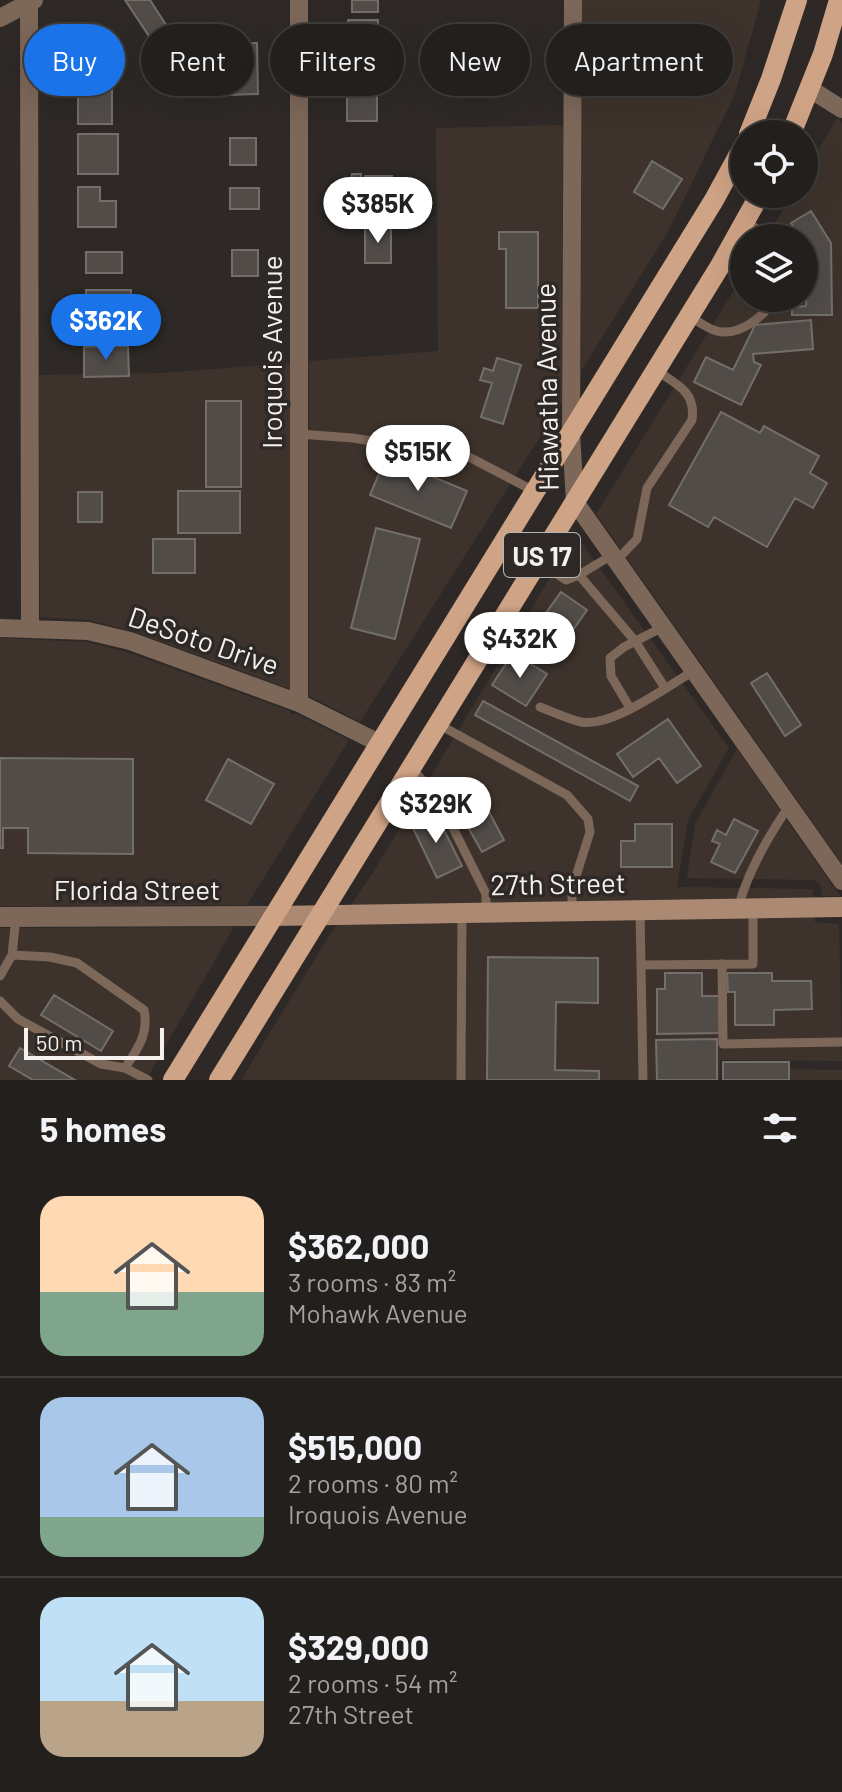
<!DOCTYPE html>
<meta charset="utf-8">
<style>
:root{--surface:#221f1c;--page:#2e2c29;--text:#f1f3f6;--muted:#a2a2a3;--line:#3f3d3b;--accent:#1a73e8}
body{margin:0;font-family:Barlow,sans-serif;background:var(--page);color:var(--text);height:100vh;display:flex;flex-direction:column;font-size:30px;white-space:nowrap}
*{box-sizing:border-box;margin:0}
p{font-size:26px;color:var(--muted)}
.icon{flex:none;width:44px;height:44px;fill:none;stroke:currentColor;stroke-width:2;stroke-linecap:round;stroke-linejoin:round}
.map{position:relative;height:1080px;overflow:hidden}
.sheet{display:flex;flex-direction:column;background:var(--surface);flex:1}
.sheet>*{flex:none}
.banner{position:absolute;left:24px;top:24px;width:794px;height:72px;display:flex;gap:16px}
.buttons{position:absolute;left:730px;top:120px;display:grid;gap:16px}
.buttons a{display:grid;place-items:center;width:88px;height:88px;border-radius:50%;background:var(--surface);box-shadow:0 8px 32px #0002,0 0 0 2px var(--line);font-size:40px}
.scale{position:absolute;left:24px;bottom:20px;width:140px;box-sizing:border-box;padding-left:8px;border:4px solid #f4f1ee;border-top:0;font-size:22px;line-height:28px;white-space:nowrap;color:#f4f1ee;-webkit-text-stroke:6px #2e2926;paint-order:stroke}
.price{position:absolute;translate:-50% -68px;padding:0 18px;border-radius:28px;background:#fff;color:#222;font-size:26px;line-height:52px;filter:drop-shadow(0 2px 4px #0008)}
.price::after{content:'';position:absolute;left:50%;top:48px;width:24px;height:18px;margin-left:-12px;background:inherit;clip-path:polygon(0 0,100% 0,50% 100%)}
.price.current{background:var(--accent);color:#fff}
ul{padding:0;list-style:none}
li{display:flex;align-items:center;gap:24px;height:200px;padding:0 40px}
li+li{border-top:2px solid var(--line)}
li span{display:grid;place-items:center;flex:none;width:224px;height:160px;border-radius:24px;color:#555}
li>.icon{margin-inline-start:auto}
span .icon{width:96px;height:96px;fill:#fffc;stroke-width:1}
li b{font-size:34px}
h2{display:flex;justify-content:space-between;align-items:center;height:96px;padding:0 40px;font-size:34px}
.tag{padding:0 28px;border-radius:36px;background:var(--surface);box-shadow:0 8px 32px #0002,0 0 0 2px var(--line);font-size:28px;line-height:72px}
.tag.current{background:var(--accent);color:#fff}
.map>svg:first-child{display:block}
.built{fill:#3d332c}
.building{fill:#514c48;stroke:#736e6a;stroke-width:2}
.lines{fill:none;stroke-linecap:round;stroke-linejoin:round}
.service{stroke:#7c6759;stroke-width:9}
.minor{stroke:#7c6759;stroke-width:18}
.tertiary{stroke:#7c6759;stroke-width:20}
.secondary{stroke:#ab8972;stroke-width:20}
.primary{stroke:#cfa385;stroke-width:20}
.labels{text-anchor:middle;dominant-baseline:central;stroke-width:7;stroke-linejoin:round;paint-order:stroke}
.shield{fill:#2e2926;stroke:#b9b5b2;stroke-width:2}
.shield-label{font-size:26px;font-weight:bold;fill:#f4f1ee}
.street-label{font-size:28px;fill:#f4f1ee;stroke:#2e2926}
</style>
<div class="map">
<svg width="842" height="1080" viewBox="0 0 842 1080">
<rect width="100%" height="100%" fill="#2e2926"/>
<path class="built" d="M582,0H761L735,94L668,232L581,371Z
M837,118L842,123V864L596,514L744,274V298H804V238H766L792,194H804V174Z
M563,125L562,402L360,722L309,696V361L438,351L436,128Z
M290,363V689L132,631L88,620L40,617L39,375L161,373Z
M578,538L729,748L688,820L677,887L813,889L815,922L839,924L842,1061L720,1060L719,1080H241L324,944L372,874L568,548Z
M0,638L86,642L127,652L290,711V714H297L349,740L247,905L0,906Z
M737,749L840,896H822L820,884L814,880L687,878L695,824Z
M234,927L146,1080H0V928Z
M727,1069L842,1070V1080H727Z"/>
<path class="building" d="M125,0H150L166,25L149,36Z
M352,0H378V12H352Z
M348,20H378V58H348Z
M257,43L258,94L230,95L229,44Z
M347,78H377V121H347Z
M78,84H112V124H78Z
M78,134H118V174H78Z
M230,138H256V165H230Z
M652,161L682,179L663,209L634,192Z
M352,174H361V192L351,191Z
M365,176H392V211H365Z
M78,187H100V201H116V227H78Z
M230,188H259V209H230Z
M811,211L831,243L832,315H792V307L806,306L807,250L804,238H800L791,223Z
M365,227H391V263H365Z
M499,232H538V308H506V249H499Z
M232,250H258V276H232Z
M86,252H122V273H86Z
M86,290H131V316H86Z
M811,320L813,349L753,354L754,362L761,365L741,405L694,382L706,357L733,370L755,325Z
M128,346L129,376L84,377V347Z
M497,358L521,365L503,424L481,417L492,383L480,380L484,368L493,371Z
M206,401H241V487H206Z
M721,412L760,433L764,426L819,456L810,473L827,483L813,508L795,498L767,547L714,517L708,527L669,505Z
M386,457L467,491L451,528L370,495Z
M178,491H240V533H178Z
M78,492H102V522H78Z
M376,528L420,539L395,639L351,628Z
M153,539H195V573H153Z
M561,592L587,610L554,657L528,638Z
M513,653L547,674L526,706L492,685Z
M767,673L801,725L785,736L751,683Z
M483,701L638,786L630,801L475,715Z
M668,719L701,766L677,783L659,758L633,777L617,754Z
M0,758L133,759V854L28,853V828H3V848H0Z
M228,759L274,784L251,824L206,800Z
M481,797L504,840L482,852L458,810Z
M435,812L462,866L437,878L411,824Z
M734,819L758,831L735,873L711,862L720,844L712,841L717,830L726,835Z
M635,824H672V867H621V841H635Z
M488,957L598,958V1003L556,1002L555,1070L599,1071V1080H487Z
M665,973H702V996H719L720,1033L657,1034V989H665Z
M727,973H772V981H811L812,1009L774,1010V1025H735V992H728Z
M54,995L113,1031L101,1051L41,1015Z
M717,1039V1080H657L656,1040Z
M20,1048L75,1080H33L9,1066Z
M723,1062H789V1080H723Z"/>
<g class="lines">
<path class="service" d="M746,221L769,238
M689,316C698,321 708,329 717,331C739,337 765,316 775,298
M299,434L353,438L469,457L534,491
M612,555L579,575L635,641L665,688
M538,561L566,580L579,575
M616,561L637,539L647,488L692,420C696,391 677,385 656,370
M540,707C553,712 568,719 581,722C612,728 667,686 694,671
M630,708L611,676L610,658L624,647L663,627
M438,724L567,795L588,819L590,832L572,889V911
M411,768L431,789L441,804L486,894V912
M738,908C748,871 767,838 789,806
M640,910L641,965L753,964V908
M12,955L50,957L77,963L144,1010C149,1034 138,1048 125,1068
M722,964L723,1044L842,1042
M641,965L643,1080
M0,976L12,955L16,917
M0,1001L18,1019L101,1064L125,1068L148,1080
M461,1080L462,912"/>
<path class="minor" d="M29,0L30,627
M299,0V703
M573,0L571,433L575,502L842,881
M0,18L34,0
M810,89L842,109
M0,628L88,631L130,641L299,703L379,743"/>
<path class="tertiary" d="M0,917L274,916"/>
<path class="secondary" d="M274,916L842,907"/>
<path class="primary" d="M749,134L771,79L797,0
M791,134L823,54L839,0
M173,1080L714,200L744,145
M219,1080L720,266L760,194"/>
</g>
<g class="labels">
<rect class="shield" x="504" y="533" width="76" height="44" rx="6"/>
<g class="shield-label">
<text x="542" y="555">US 17</text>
</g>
<g class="street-label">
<text transform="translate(271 352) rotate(-90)">Iroquois Avenue</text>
<text transform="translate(546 387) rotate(-91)">Hiawatha Avenue</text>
<text transform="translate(204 640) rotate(19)">DeSoto Drive</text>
<text transform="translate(558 883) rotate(-1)">27th Street</text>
<text x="137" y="889">Florida Street</text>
</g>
</g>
</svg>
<div class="buttons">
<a><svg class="icon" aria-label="locate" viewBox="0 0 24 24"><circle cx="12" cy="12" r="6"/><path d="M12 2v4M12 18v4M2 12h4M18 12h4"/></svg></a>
<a><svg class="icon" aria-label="layers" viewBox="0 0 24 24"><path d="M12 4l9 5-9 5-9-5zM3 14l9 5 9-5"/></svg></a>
</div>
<div class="scale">50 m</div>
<b class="price" style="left:378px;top:245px">$385K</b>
<b class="price current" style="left:106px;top:362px">$362K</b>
<b class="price" style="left:418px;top:493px">$515K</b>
<b class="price" style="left:520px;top:680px">$432K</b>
<b class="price" style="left:436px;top:845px">$329K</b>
<div class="banner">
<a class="tag current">Buy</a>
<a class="tag">Rent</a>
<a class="tag">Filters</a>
<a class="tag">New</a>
<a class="tag">Apartment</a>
</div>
</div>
<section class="sheet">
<h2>5 homes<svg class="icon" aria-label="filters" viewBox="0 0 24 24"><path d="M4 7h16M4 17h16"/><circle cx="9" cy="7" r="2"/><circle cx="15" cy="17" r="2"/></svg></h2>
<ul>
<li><span style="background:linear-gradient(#ffd9b3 60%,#7fa58c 0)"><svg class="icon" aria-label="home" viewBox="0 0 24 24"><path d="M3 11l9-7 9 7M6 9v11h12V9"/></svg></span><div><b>$362,000</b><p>3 rooms · 83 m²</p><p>Mohawk Avenue</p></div></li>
<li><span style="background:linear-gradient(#a9c7e8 75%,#7fa58c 0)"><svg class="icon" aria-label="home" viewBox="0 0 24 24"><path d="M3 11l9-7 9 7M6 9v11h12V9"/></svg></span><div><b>$515,000</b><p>2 rooms · 80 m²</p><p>Iroquois Avenue</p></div></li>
<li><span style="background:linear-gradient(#bfe0f5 65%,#b9a48a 0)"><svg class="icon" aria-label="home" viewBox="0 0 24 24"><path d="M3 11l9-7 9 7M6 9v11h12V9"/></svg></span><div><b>$329,000</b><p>2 rooms · 54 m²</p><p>27th Street</p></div></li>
</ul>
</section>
